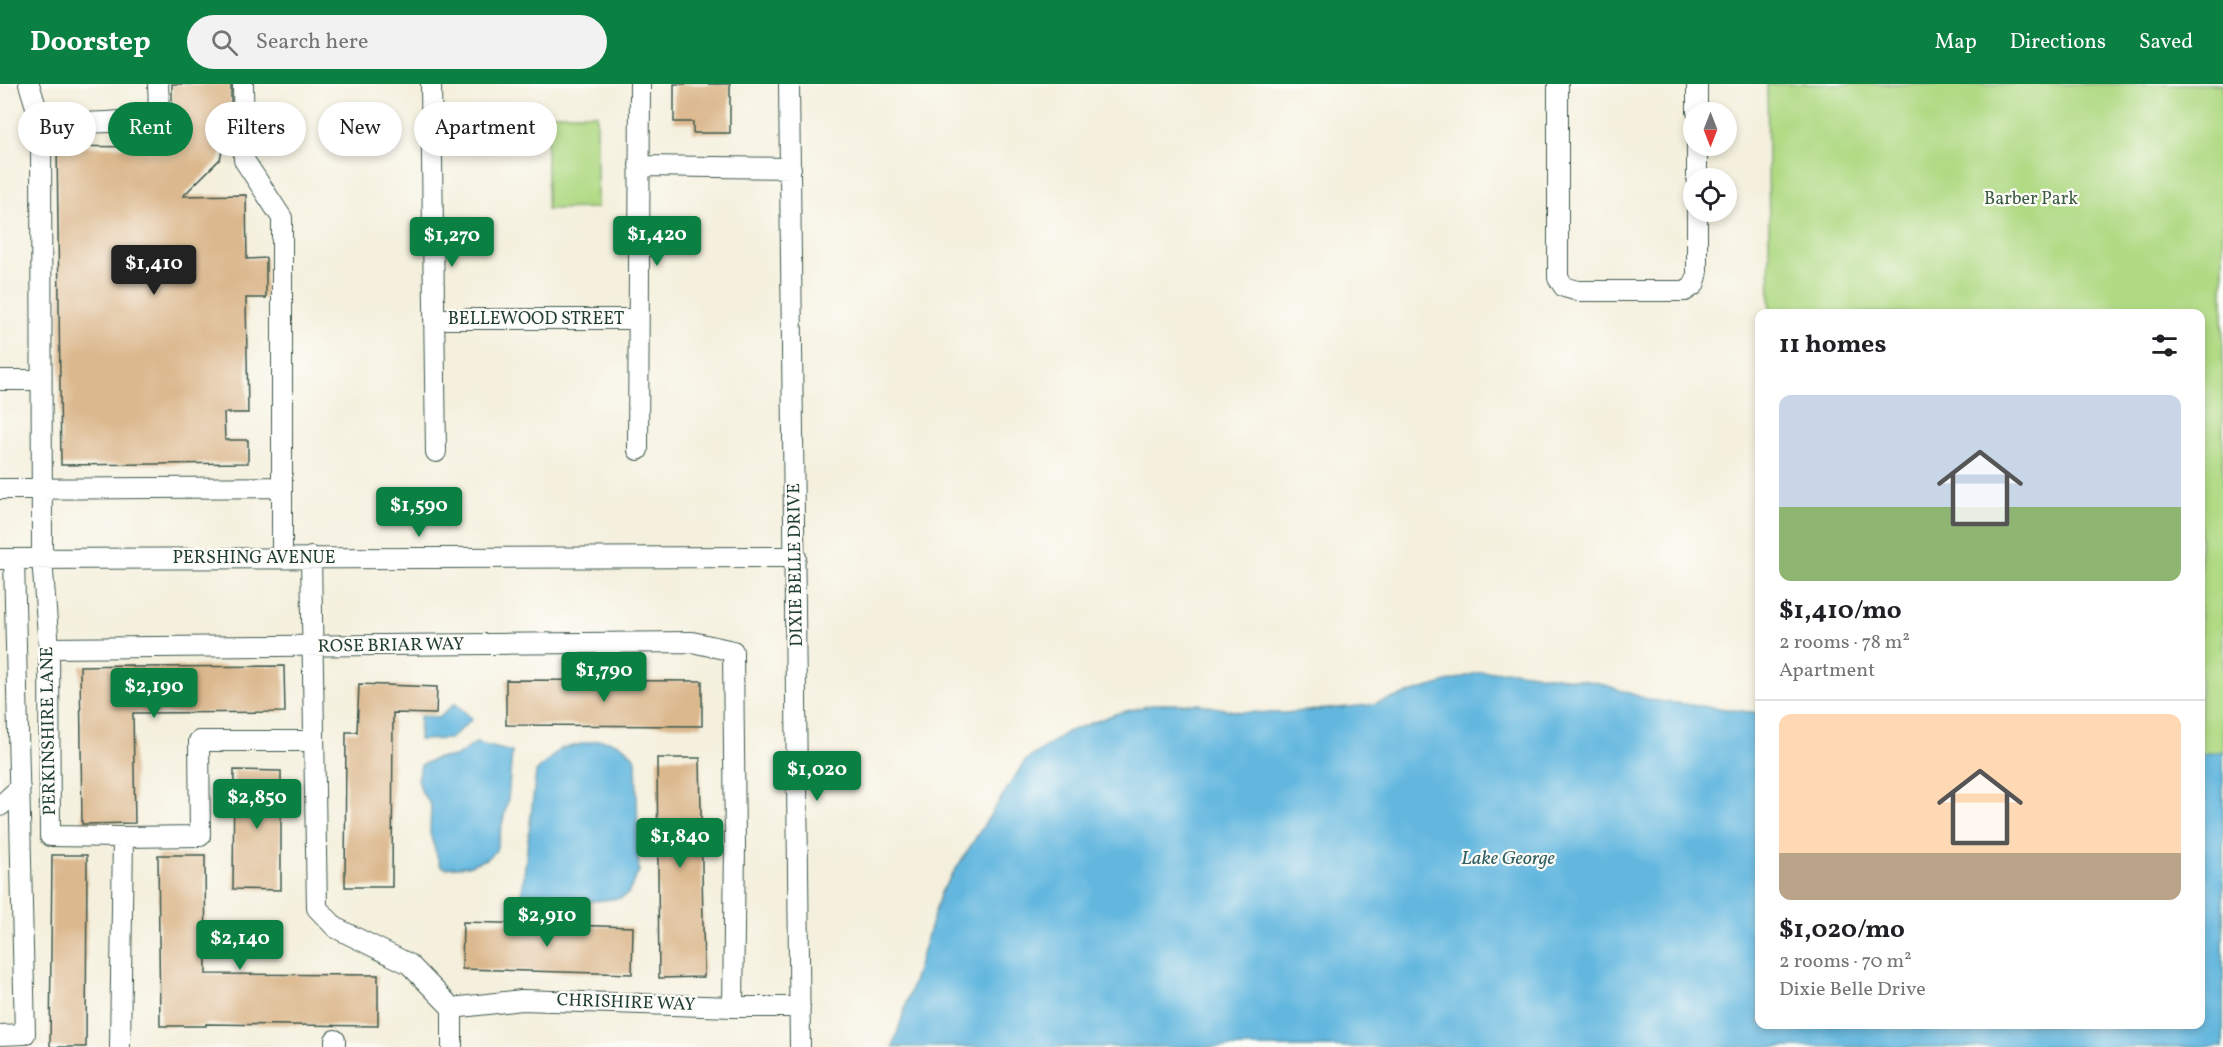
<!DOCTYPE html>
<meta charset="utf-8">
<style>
:root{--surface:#fff;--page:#f2f2f2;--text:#202124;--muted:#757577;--line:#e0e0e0;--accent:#0b8043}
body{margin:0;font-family:Vollkorn,serif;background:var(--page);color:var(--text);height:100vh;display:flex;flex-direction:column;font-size:22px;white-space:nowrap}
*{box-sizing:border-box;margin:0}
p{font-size:20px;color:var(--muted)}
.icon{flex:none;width:33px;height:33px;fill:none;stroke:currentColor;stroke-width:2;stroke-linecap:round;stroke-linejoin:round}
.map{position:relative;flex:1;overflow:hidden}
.details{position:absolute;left:1755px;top:225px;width:450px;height:720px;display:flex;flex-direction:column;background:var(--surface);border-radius:12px;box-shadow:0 3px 9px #0003}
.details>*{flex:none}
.banner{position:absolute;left:18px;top:18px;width:570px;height:54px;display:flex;gap:12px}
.needle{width:39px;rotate:180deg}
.controls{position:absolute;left:1683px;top:18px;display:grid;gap:12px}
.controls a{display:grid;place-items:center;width:54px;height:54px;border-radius:50%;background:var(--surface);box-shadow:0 3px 9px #0003;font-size:30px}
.price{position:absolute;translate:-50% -51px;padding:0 14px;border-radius:6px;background:var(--accent);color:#fff;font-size:20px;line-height:39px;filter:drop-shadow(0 2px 3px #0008)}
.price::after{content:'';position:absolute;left:50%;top:36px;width:18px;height:14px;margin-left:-9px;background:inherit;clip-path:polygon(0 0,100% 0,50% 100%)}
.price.active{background:#222;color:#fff}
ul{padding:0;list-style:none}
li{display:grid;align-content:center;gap:12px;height:318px;padding:0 24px}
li+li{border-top:2px solid var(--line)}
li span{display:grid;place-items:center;height:186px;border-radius:12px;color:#555}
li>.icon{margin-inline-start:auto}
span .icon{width:108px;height:108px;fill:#fffc;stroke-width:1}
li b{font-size:26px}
h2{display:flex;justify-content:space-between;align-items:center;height:72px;padding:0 24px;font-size:26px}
.chip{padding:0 21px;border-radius:27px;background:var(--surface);box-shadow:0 3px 9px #0003;font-size:21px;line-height:54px}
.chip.active{background:var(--accent);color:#fff}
header{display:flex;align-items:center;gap:36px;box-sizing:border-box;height:84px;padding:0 30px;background:var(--accent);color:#fff}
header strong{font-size:28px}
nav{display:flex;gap:33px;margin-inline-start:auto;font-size:21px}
.search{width:420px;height:54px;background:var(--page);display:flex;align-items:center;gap:15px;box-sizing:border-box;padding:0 21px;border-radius:33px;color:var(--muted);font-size:22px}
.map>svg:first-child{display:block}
.green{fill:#b1da85;stroke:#688c5c;stroke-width:1.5}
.water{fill:#63b7df;stroke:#417a8a;stroke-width:1.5}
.building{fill:#dbb88d}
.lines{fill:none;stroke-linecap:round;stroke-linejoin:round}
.minor-casing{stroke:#3f584d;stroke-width:22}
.minor{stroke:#fff;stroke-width:20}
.labels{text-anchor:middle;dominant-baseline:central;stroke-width:4.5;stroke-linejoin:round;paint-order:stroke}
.park-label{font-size:18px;fill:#3c5c44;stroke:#fdfcf7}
.street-label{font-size:18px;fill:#1f3d34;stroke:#fdfcf7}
.water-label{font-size:20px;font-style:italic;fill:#336267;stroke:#fdfcf7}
</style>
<header>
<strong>Doorstep</strong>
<div class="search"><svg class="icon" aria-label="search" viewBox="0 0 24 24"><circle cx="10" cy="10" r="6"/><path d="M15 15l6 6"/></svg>Search here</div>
<nav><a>Map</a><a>Directions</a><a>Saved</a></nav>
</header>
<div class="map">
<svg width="2223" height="963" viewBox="0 0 2223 963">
<rect width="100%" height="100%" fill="#fdfcf7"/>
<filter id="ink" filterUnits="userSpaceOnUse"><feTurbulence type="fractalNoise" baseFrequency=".0167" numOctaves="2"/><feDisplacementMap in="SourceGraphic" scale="12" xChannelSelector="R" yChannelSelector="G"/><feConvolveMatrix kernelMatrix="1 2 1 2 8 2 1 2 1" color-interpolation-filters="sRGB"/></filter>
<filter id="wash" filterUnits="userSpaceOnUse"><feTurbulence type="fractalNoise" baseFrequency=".008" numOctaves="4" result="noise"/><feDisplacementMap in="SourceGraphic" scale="24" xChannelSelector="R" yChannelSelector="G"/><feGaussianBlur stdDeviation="1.35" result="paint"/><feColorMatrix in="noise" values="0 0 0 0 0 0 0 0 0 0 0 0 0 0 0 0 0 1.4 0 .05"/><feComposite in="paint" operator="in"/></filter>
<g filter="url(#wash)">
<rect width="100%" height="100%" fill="#f4f0dd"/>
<path class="green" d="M1767,0H2223V963L2200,940V230L1770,229Z
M547,30H597V124L547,125Z"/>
<path class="water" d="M1512,587L1596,598L1650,616L1759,629L1760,940H2200L2201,670L2223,668V963H893L941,808L1025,677L1067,648L1118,629L1156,620H1199L1240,628L1284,629L1370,621L1480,588Z
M455,619L472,635L450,655L419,656L420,632L440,633Z
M599,656C617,657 626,661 636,676L639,787L628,810L620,814L544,823L522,808L536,688L560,665Z
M476,659L512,668L508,715L496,767L486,775L468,782L445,784L440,781L430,750L431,721L422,709L418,695L421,681L437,674L455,673Z"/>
<g id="blocks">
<path class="building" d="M172,0H231V31L220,75L183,112L246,111L247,175L266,174V214H246L248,329H224L225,356H248V379L61,381L57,62L140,63L157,58L167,46L172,31Z
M674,0H730V49H693V38H674Z
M132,581V583L284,582L285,628L133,629L135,739L82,740L80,582Z
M506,596L702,597V642L506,641Z
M359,600L437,603L436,630L393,629L392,803H345L346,648H357Z
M657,674H700L704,893L659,894Z
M234,686L281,687V806L233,805Z
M52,771H87L86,963H50Z
M158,771H205L206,890L378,891V942L206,940V942H160Z
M463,838L633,843L632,890L462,885Z"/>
</g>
</g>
<g filter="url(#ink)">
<use href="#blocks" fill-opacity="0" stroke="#3f584d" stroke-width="1.5"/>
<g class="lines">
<g class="minor-casing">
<path id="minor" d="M29,0L41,39L42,475L49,564L50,752L123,753L120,963
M243,0L244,76L282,134V473
M431,0L436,368
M789,0L800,963
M1558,0V194L1564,203L1578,207H1685L1694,201L1697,192V128
M1697,0V28
M41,39C64,38 146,43 157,24C160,17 158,7 158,0
M1697,62V94
M639,82L791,84
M434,235H638
M0,296H41
M638,366L640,0
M0,405L282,403
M311,473L317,824L336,844L409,880L452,924V963
M0,475L796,473
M49,564L692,558L733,567L735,762L733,923
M0,722L20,704
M123,753L200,752L199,657H313
M452,924L522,916L733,923H800
M0,951L25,950L14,475
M335,963V956"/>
</g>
<use href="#minor" class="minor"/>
</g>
</g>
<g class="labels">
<g class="park-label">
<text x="2031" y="115">Barber Park</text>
</g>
<g class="street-label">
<text x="536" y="235">BELLEWOOD STREET</text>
<text x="254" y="474">PERSHING AVENUE</text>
<text transform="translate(796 481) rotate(-91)">DIXIE BELLE DRIVE</text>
<text transform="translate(391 562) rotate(-1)">ROSE BRIAR WAY</text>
<text transform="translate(49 647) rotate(-91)">PERKINSHIRE LANE</text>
<text transform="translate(626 919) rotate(2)">CHRISHIRE WAY</text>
</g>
<g class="water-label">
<text x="1508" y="775">Lake George</text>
</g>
</g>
</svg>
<div class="controls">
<a><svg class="needle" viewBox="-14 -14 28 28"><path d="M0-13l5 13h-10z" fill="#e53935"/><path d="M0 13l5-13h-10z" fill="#757577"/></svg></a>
<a><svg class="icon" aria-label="locate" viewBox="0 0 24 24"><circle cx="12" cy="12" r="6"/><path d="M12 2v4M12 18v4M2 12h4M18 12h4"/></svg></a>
</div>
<b class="price" style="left:657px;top:183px">$1,420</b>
<b class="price" style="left:452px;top:184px">$1,270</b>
<b class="price active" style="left:154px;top:212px">$1,410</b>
<b class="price" style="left:419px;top:454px">$1,590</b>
<b class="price" style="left:604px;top:619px">$1,790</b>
<b class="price" style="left:154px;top:635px">$2,190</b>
<b class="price" style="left:817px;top:718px">$1,020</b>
<b class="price" style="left:257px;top:746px">$2,850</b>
<b class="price" style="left:680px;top:785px">$1,840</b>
<b class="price" style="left:547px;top:864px">$2,910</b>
<b class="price" style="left:240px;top:887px">$2,140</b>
<div class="banner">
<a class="chip">Buy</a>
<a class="chip active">Rent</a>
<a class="chip">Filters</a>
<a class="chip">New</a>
<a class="chip">Apartment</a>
</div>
<section class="details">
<h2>11 homes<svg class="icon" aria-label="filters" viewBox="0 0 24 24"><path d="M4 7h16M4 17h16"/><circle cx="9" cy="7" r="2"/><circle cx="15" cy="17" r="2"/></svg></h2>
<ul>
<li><span style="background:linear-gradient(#c9d6e8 60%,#8fb573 0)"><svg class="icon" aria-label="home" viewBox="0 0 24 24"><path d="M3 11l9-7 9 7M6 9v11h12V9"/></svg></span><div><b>$1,410/mo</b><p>2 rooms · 78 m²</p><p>Apartment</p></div></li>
<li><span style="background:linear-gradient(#ffd9b3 75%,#b9a48a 0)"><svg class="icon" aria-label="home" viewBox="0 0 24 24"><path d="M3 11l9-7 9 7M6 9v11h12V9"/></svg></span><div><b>$1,020/mo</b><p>2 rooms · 70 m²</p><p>Dixie Belle Drive</p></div></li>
</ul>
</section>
</div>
